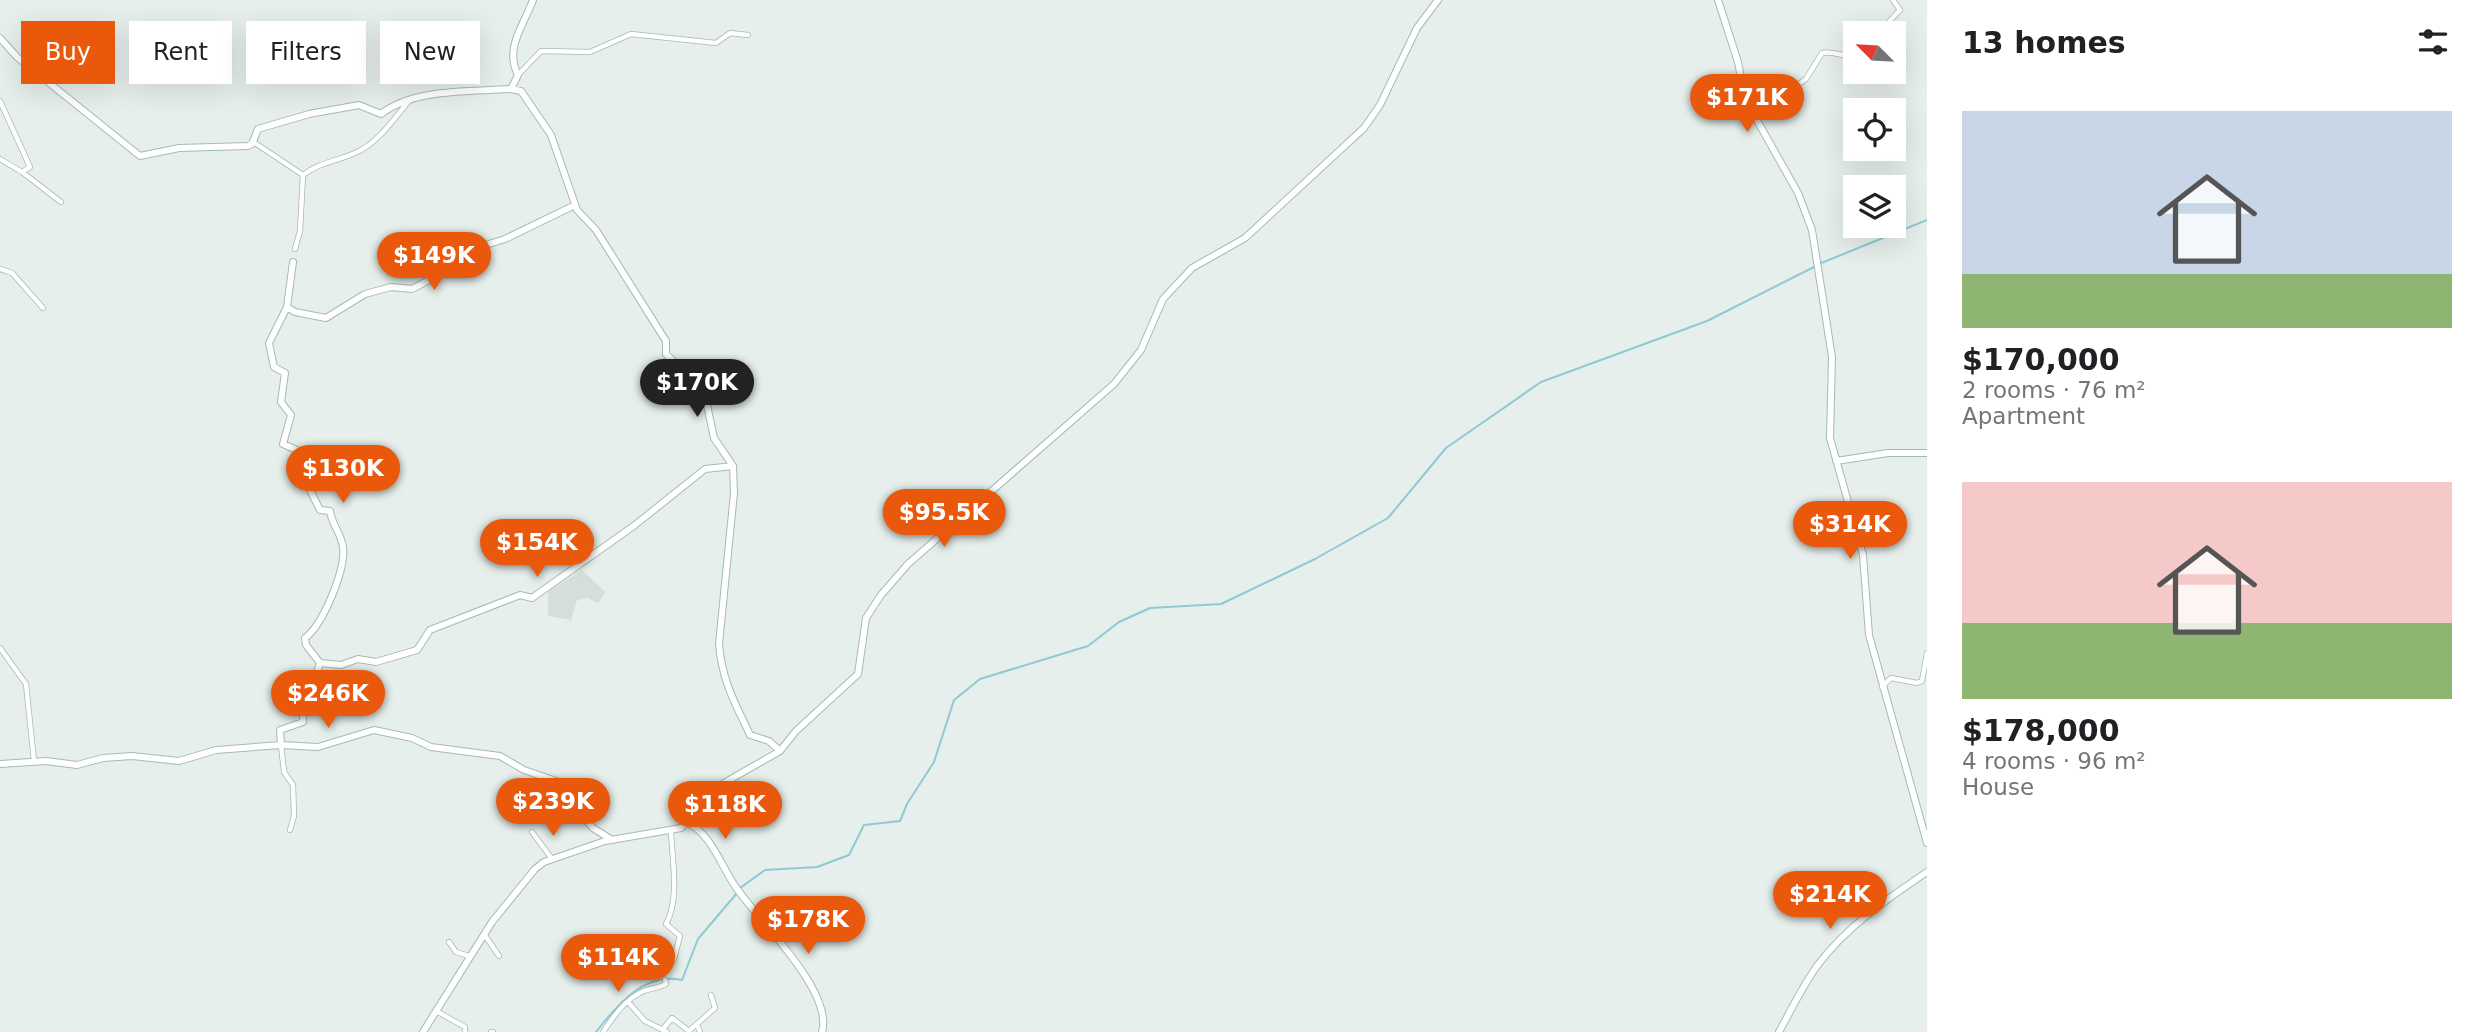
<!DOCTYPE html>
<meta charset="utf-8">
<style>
:root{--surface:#fff;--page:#f6f6f6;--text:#202124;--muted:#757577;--accent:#ea580c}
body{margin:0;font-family:"DejaVu Sans",sans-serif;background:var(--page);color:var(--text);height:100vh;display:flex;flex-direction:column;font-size:26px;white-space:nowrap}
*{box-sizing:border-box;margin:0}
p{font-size:23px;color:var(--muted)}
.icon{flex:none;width:38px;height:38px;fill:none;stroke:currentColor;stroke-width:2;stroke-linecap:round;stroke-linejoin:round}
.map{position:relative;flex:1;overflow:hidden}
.drawer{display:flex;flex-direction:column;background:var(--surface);width:560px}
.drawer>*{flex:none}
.hud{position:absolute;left:21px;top:21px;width:665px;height:63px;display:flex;gap:14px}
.needle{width:46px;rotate:294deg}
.tools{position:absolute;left:1843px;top:21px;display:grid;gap:14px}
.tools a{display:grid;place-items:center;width:63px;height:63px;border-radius:0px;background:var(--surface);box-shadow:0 7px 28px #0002;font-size:35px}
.price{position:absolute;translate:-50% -60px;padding:0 16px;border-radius:24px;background:var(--accent);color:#fff;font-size:23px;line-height:46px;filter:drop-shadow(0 2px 4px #0008)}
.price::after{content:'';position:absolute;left:50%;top:42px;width:21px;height:16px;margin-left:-10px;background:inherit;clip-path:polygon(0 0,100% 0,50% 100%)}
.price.active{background:#222;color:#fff}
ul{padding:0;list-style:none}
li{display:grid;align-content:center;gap:14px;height:371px;padding:0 35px}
li span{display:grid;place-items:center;height:217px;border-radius:0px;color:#555}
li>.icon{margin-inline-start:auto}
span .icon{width:126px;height:126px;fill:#fffc;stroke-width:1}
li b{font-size:30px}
h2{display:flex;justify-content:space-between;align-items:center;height:84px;padding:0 35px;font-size:30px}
.tag{padding:0 24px;border-radius:0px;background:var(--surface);box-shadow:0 7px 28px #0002;font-size:24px;line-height:63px}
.tag.active{background:var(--accent);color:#fff}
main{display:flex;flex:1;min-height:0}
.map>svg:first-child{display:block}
.built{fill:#d4dfda}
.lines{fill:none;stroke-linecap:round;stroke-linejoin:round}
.stream{stroke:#8ec9d4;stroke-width:2}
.street-casing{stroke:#a8b8b2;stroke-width:6}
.secondary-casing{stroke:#a4bbb3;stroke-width:8}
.street{stroke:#fff;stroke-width:4.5}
.secondary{stroke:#fff;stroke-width:6}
</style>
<main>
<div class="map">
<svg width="1927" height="1032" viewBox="0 0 1927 1032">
<rect width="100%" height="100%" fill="#e6efeb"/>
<path class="built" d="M582,570L605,592L598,603L588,598L577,600L571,620L548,616V592Z"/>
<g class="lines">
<path class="stream" d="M1819,264L1927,220
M740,888L765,870L817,867L849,855L864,825L900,821L907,804L934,762L954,700L980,679L1088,646L1119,622L1150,608L1221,604L1315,559L1388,518L1446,448L1541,382L1707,321L1814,267
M596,1032C618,1004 644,972 682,980L698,939L737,893"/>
<g class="street-casing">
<path id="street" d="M1878,33L1900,10L1893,0
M518,75L541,51L590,52L631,34L716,43L730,33L748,35
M0,101L30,167L22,172
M1753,116L1806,79L1822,53C1834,50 1845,59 1855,54
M252,141L303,175
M0,159L22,172L61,202
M295,249L300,231L303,175C320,162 337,161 355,153C377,144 393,120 408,102
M0,269L12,273L43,308
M0,648L26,684L34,761
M1882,687L1891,678L1917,683L1922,681L1927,653
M281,745L284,772L293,785L294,816L290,830
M532,832L552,859
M484,934L499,956
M449,942L456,952L469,956
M662,974L674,959L680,936L666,924C680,899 672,859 671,830
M628,1002L645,1021L667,1032
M438,1012L465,1027V1032
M697,1025L700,1032
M663,1029L672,1018L689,1031L715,1008L711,995
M491,1032H493
M603,1032C614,1016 625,999 644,991C651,988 659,988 666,984L665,980"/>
</g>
<g class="secondary-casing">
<path id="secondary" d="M1718,0L1738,62L1745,99L1798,193L1812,230L1832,357L1830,438L1863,555L1869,635L1927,843
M0,38L17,57L140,156L179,148L248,146L252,144L258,129L309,114L359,105L381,114C415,88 470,92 511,89L518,75C504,48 524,25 533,0
M511,89L521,91L551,135L577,210L596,230L666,341V354L704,391L714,438L733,466L734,493L719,644C722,681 735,703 750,735L769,741L780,751
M287,307L295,312L326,318L365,294L391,287L412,289L454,267L476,248L505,239L575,205
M1836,461L1888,453H1927
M320,663L341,665L358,659L376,662L417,650L430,630L520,595L532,598L635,525L705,469L733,466
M281,745L280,730L303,722L302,689L315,678L320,663L306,645L305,638C323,625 346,569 343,547C341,533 332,525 330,511L320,510L299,468V451L283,444L291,415L281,402L285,373L274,367L269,343L287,307L293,262
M0,764L46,761L77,765L103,758L132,756L179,761L216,750L281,745L318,747L374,730L412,738L431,747L500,756L524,770L559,782L577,810L593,828L612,840
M687,822C712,835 720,864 735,886C757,919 834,991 822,1032
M423,1032L492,922L535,869L544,862L605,841L681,828L724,783L780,751L796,731L858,674L866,618L881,595L908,564L1114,384L1141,350L1163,299L1192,268L1245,238L1364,128L1380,105L1417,28L1438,0
M1779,1032C1791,1010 1802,987 1817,966C1846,927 1887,899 1927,872"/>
</g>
<use href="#street" class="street"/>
<use href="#secondary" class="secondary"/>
</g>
</svg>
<div class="tools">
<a><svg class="needle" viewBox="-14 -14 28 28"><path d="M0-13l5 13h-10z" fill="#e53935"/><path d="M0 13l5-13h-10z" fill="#757577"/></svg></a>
<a><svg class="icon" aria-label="locate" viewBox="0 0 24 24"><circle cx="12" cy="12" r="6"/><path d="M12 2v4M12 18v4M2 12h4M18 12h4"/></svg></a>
<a><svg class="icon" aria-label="layers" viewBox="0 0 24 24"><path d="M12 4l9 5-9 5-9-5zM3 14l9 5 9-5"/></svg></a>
</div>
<b class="price" style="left:1747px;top:134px">$171K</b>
<b class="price" style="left:434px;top:292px">$149K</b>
<b class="price active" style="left:697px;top:419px">$170K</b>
<b class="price" style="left:343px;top:505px">$130K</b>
<b class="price" style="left:944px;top:549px">$95.5K</b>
<b class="price" style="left:1850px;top:561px">$314K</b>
<b class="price" style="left:537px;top:579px">$154K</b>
<b class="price" style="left:328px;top:730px">$246K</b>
<b class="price" style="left:553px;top:838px">$239K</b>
<b class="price" style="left:725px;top:841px">$118K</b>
<b class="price" style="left:1830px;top:931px">$214K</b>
<b class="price" style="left:808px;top:956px">$178K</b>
<b class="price" style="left:618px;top:994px">$114K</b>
<div class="hud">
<a class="tag active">Buy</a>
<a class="tag">Rent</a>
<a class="tag">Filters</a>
<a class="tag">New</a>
</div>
</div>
<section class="drawer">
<h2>13 homes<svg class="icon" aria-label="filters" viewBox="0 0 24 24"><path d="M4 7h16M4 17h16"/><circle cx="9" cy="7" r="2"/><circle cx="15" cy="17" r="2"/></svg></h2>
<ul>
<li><span style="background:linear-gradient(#c9d6e8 75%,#8fb573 0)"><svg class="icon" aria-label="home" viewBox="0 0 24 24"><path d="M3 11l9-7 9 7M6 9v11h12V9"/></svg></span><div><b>$170,000</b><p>2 rooms · 76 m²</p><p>Apartment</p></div></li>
<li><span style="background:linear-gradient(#f6c9c9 65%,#8fb573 0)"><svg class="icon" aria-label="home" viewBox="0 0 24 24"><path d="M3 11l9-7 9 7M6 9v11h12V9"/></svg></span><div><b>$178,000</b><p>4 rooms · 96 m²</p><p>House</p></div></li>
</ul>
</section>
</main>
